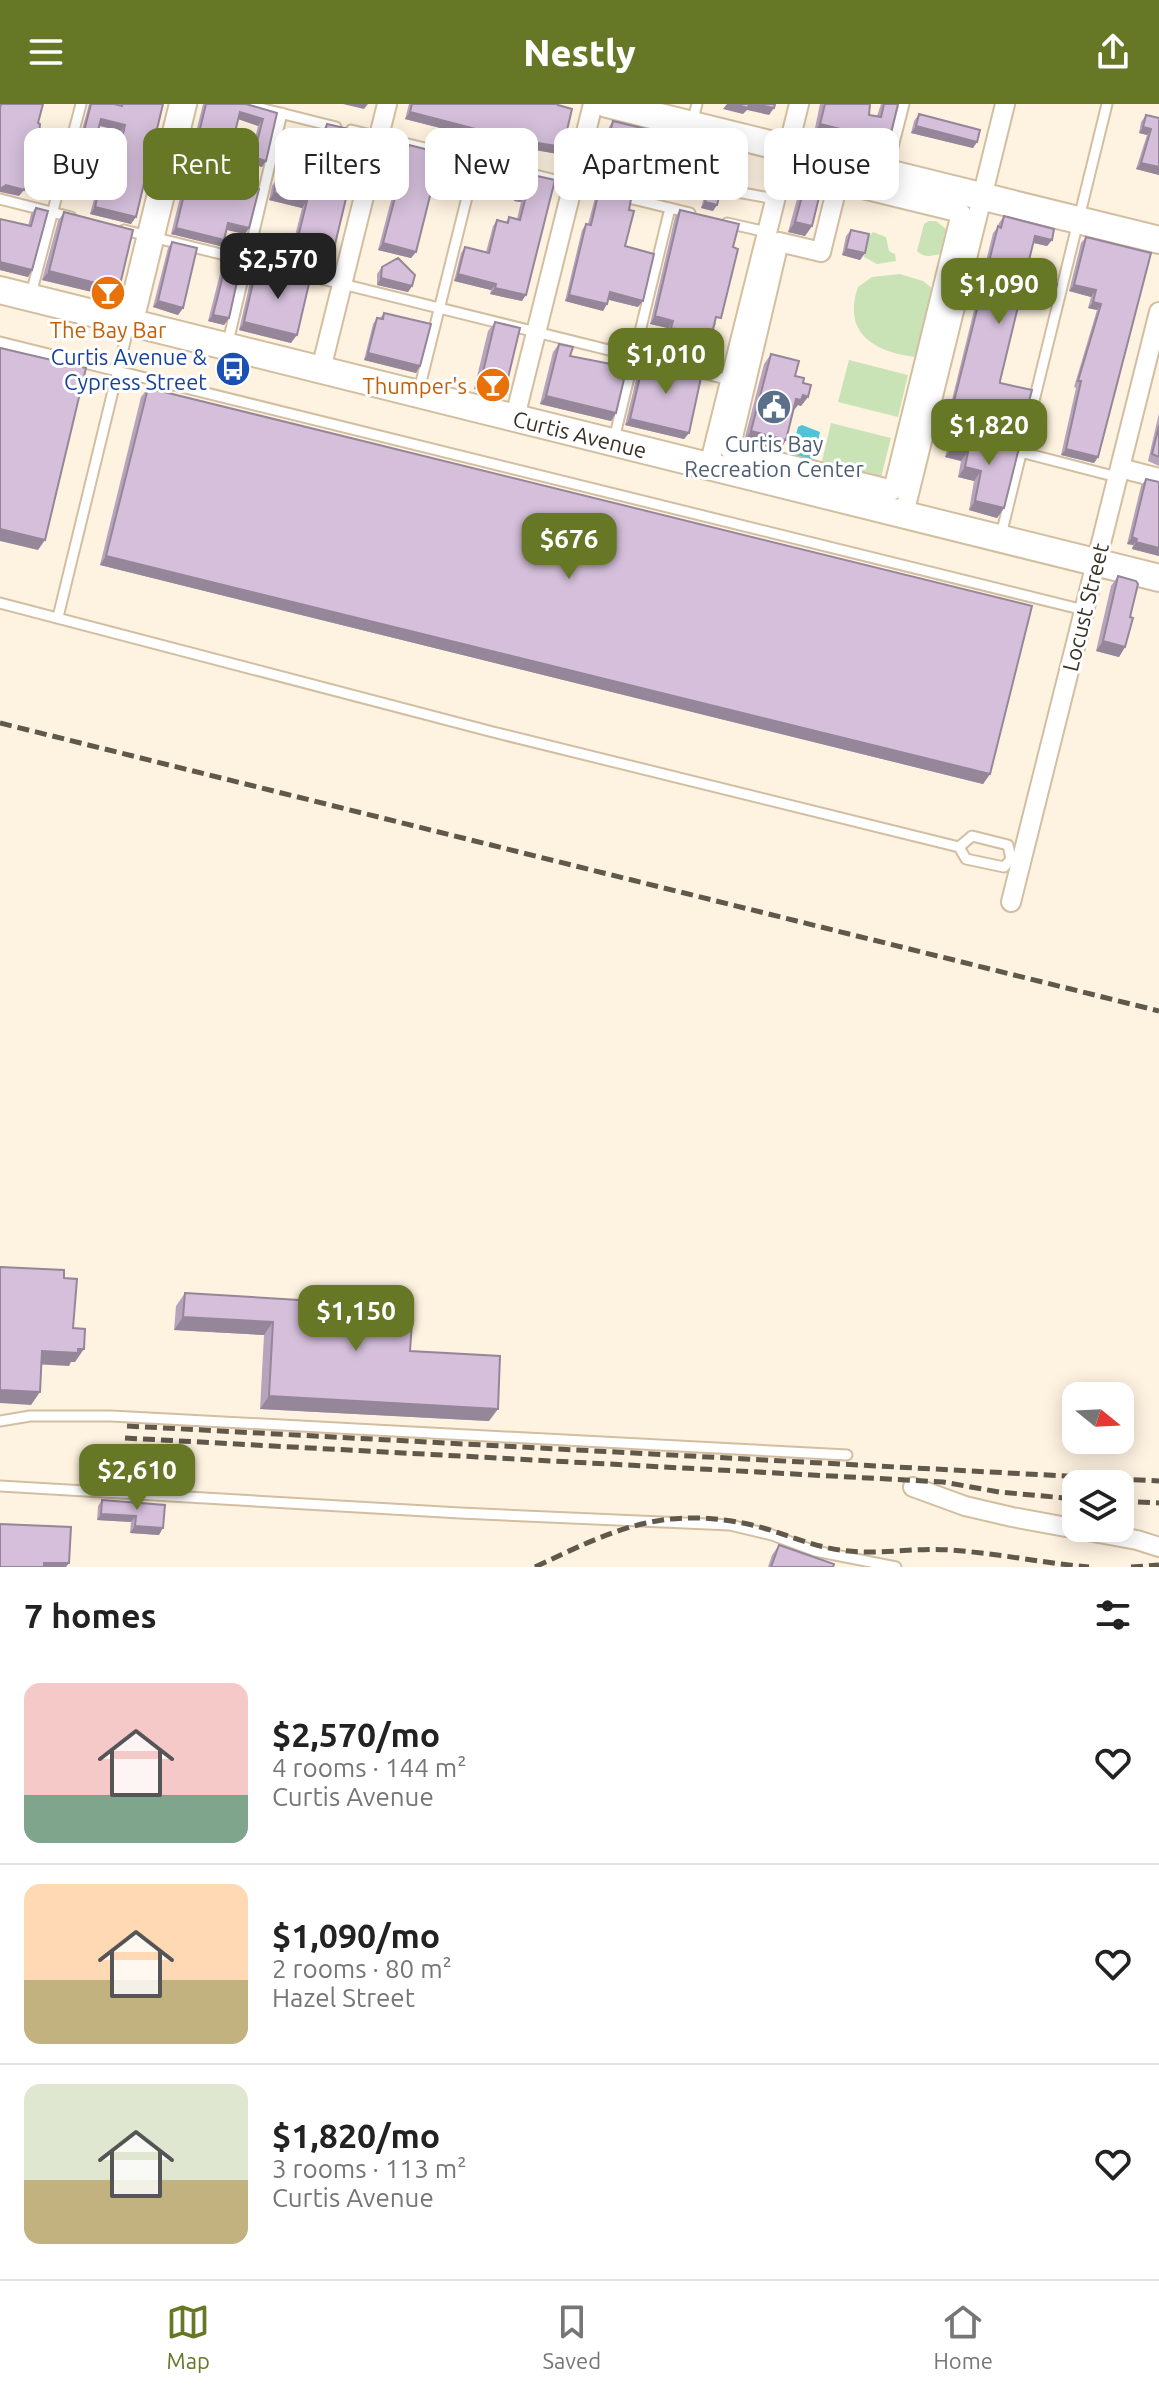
<!DOCTYPE html>
<meta charset="utf-8">
<style>
:root{--surface:#fff;--page:#f2f2f2;--text:#222;--muted:#767676;--line:#e0e0e0;--accent:#667726}
body{margin:0;font-family:Ubuntu,sans-serif;background:var(--page);color:var(--text);height:100vh;display:flex;flex-direction:column;font-size:30px;white-space:nowrap}
*{box-sizing:border-box;margin:0}
p{font-size:26px;color:var(--muted)}
.icon{flex:none;width:44px;height:44px;fill:none;stroke:currentColor;stroke-width:2;stroke-linecap:round;stroke-linejoin:round}
.map{position:relative;height:1463px;overflow:hidden}
.sheet{display:flex;flex-direction:column;background:var(--surface);flex:1}
.sheet>*{flex:none}
.top-card{position:absolute;left:24px;top:24px;width:1112px;height:72px;display:flex;gap:16px}
.needle{width:52px;rotate:108deg}
.buttons{position:absolute;left:1062px;top:1278px;display:grid;gap:16px}
.buttons a{display:grid;place-items:center;width:72px;height:72px;border-radius:16px;background:var(--surface);box-shadow:0 4px 20px #0003;font-size:40px}
.price{position:absolute;translate:-50% -68px;padding:0 18px;border-radius:16px;background:var(--accent);color:#fff;font-size:26px;line-height:52px;filter:drop-shadow(0 2px 4px #0008)}
.price::after{content:'';position:absolute;left:50%;top:48px;width:24px;height:18px;margin-left:-12px;background:inherit;clip-path:polygon(0 0,100% 0,50% 100%)}
.price.current{background:#222;color:#fff}
ul{padding:0;list-style:none}
li{display:flex;align-items:center;gap:24px;height:200px;padding:0 24px}
li+li{border-top:2px solid var(--line)}
li span{display:grid;place-items:center;flex:none;width:224px;height:160px;border-radius:16px;color:#555}
li>.icon{margin-inline-start:auto}
span .icon{width:96px;height:96px;fill:#fffc;stroke-width:1}
li b{font-size:34px}
h2{display:flex;justify-content:space-between;align-items:center;height:96px;padding:0 24px;font-size:34px}
.pill{padding:0 28px;border-radius:16px;background:var(--surface);box-shadow:0 4px 20px #0003;font-size:28px;line-height:72px}
.pill.current{background:var(--accent);color:#fff}
header{display:flex;justify-content:space-between;align-items:center;height:104px;padding:0 24px;background:var(--accent);color:#fff;font-size:36px;font-weight:800}
.tab-bar{display:flex;justify-content:space-around;align-items:center;height:112px;border-top:2px solid var(--line);background:var(--surface);font-size:22px;color:var(--muted)}
.tab-bar a{display:grid;justify-items:center;gap:4px}
.tab-bar .current{color:var(--accent)}
.map>svg:first-child{display:block}
.green{fill:#c9e3b7}
.water{fill:#51c2d7}
.lines{fill:none;stroke-linecap:round;stroke-linejoin:round}
.lane-casing{stroke:#d2bea1;stroke-width:13}
.street-casing{stroke:#d2bea1;stroke-width:22}
.secondary-casing{stroke:#d2bea1;stroke-width:30}
.lane{stroke:#fff;stroke-width:9}
.street{stroke:#fff;stroke-width:18}
.secondary{stroke:#fff;stroke-width:26}
.rail{stroke:#60584b;stroke-width:5;stroke-dasharray:12 6;stroke-linecap:butt}
.wall{fill:#b7a4bc}
.shaded-wall{fill:#958699}
.building{fill:#d5bfdb;stroke:#958699;stroke-width:2}
.labels{text-anchor:middle;dominant-baseline:central;stroke-width:6;stroke-linejoin:round;paint-order:stroke}
.food-label{font-size:22px;fill:#c56008;stroke:#fff}
.transit-label{font-size:22px;fill:#164399;stroke:#fff;text-anchor:end}
.street-label{font-size:22px;fill:#373024;stroke:#fff}
.service-label{font-size:22px;fill:#4e5e75;stroke:#fff}
</style>
<header><svg class="icon" aria-label="menu" viewBox="0 0 24 24"><path d="M4 6h16M4 12h16M4 18h16"/></svg>Nestly<svg class="icon" aria-label="share" viewBox="0 0 24 24"><path d="M12 15V3M7 8l5-5 5 5M5 13v7h14v-7"/></svg></header>
<div class="map">
<svg width="1159" height="1463" viewBox="0 0 1159 1463">
<rect width="100%" height="100%" fill="#fef2e0"/>
<path class="green" d="M929,117H936L946,125L940,150C931,152 924,154 917,147L924,120Z
M873,128L886,133L889,147L895,150L896,157L877,160L864,153L867,135Z
M900,170L923,177L932,184L915,253C874,248 842,229 858,183L872,173Z
M849,256L908,271L898,313L838,298Z
M831,319L891,334L879,381L820,366Z"/>
<path class="water" d="M802,321L820,328L814,355L811,358L794,354L791,349L798,323Z"/>
<g class="lines">
<g class="lane-casing">
<path id="lane" d="M244,0L336,23
M692,18L697,0
M351,26L690,109
M887,67L904,0
M726,86L775,95
M0,95L71,113
M727,119L767,128
M124,126L730,276
M31,190L81,0
M0,238L1084,506
M228,238L282,9
M419,286L476,57
M925,324L964,334
M614,335L670,104
M1017,347L1117,373
M1001,431L1107,0
M0,499L493,628L959,743L966,755L1004,763L1011,755
M58,513L129,221
M959,743L972,732L1008,741L1011,755
M0,1317L30,1312H111L847,1351
M0,1382L460,1409L730,1421L772,1431L815,1447L896,1463"/>
</g>
<g class="street-casing">
<path id="street" d="M838,79L961,109L893,386L730,346L779,138L821,148Z
M321,265L387,0
M515,313L593,0
M709,362L799,0
M1120,364L1159,374
M904,410L1005,0
M1011,798L1159,208
M913,1383L965,1402L1012,1413L1137,1436L1159,1443"/>
</g>
<g class="secondary-casing">
<path id="secondary" d="M607,0L1159,136
M0,186L1159,474
M130,217L183,0"/>
</g>
<use href="#lane" class="lane"/>
<use href="#street" class="street"/>
<use href="#secondary" class="secondary"/>
<path class="rail" d="M0,619L1159,907
M127,1322L1159,1377
M125,1334L943,1378L999,1388L1076,1395
M1120,1397L1159,1399
M535,1463C613,1426 663,1401 752,1421C782,1428 810,1442 840,1446C877,1452 913,1443 950,1446C996,1449 1043,1459 1089,1463
M1131,1463L1159,1461"/>
</g>
<path class="wall" d="M89,0L119,1V0H163L131,120L90,110L99,76L103,69L107,70L108,65L113,59L121,27L99,22L92,40L79,37Z
M203,0H246L277,9L262,63L249,59L258,22L238,15L232,40L230,77L245,130L226,126L224,136L220,142L171,130Z
M409,0H557L558,50L516,43L514,51L510,57L483,51L487,36L405,15Z
M820,0H870L869,11L877,12L881,0H898L883,46L814,29Z
M919,10L977,38L973,44L911,29L914,17Z
M1146,11L1159,14V71L1136,65L1147,31L1139,29L1141,18Z
M613,17L731,46L713,107L701,104L705,89L680,80L684,65L658,58L652,67L601,57L609,23Z
M327,20L325,168L278,156L282,137L287,130L295,132L302,104L269,96L272,82L277,75L300,81L304,62L309,54L314,56L322,27Z
M409,41L446,70L438,68L433,80L416,148L411,154L378,146L404,47Z
M810,63L818,96L812,122L805,132L788,128L803,73Z
M524,69L555,76L522,197L490,190L491,186L454,177L461,149L465,143L486,148L493,122L497,116L506,118L509,113L517,115L521,98L514,97L520,75Z
M599,87L629,106L625,142L638,203L609,196L603,207L565,197L582,126L586,120H588L595,94Z
M36,104L32,166L28,173L0,166V115L28,122L31,110Z
M680,106L716,221L714,220L706,254L701,261L665,252L670,232L666,231L668,224L650,220L675,113Z
M64,108L119,185L113,193L42,176L58,117Z
M1004,112L1052,136L1047,142L1033,139L1025,172L1054,194L1049,200L1020,193L1000,277V279L1025,312L1021,319L993,312L990,325L985,332L946,320L993,129L998,123L999,119Z
M851,126L865,149L860,156L842,151L846,132Z
M1086,133L1151,149L1098,353L1094,359L1061,351L1076,284L1074,283L1097,206L1088,204L1091,193L1069,187L1081,139Z
M172,138L183,204L178,211L153,203L168,144Z
M228,152L229,214L224,221L208,217L223,158Z
M382,163L412,182L408,188L377,181V170Z
M283,164L291,239L239,226L250,178L255,170L277,175Z
M384,209L420,262L416,269L364,256L373,220L377,214H380Z
M495,218L506,282L499,291L474,285L488,227Z
M559,240L570,252L613,261L614,255L620,247L616,309L611,317L540,300L553,248Z
M771,250L803,279L808,293L801,302L798,301L794,306L786,336L780,346L744,337L764,260Z
M644,256L689,329L684,335L625,321L639,263Z
M148,284L990,670L983,680L100,461L141,293Z
M1159,309V362L1148,357Z
M956,328L1004,404L997,414L969,406L974,377L958,373L961,357L945,353L949,338Z
M1146,375L1159,378V452L1132,445L1133,441L1127,440L1141,382Z
M1118,472L1130,513L1125,543L1119,553L1096,547L1111,482Z
M185,1189L410,1247L489,1317L260,1305L264,1231L174,1226L176,1202Z
M102,1396L165,1401L159,1431L130,1429L131,1418L97,1416L98,1402Z
M779,1441L833,1463H768L772,1451Z"/>
<path class="shaded-wall" d="M343,0H368L364,5Z
M727,0H755L774,4L769,11L747,6L743,10L723,5Z
M240,8L263,15L258,22L235,14Z
M410,8L491,29L487,36L405,15Z
M101,15L125,21L121,27L97,21Z
M820,20L889,37L883,46L814,29Z
M916,22L977,38L973,44L911,29Z
M1143,23L1151,25L1147,31L1139,29Z
M83,31L96,34L92,40L79,37Z
M518,36L563,43L558,50L513,42Z
M488,44L514,51L510,57L483,51Z
M604,52L656,61L652,67L601,57Z
M660,52L688,59L684,65L656,57Z
M253,53L266,57L262,63L249,59Z
M1141,59L1159,63V71L1136,65Z
M441,61L450,64L446,70L437,68Z
M684,74L709,83L705,89L680,80Z
M6,81L24,86L19,92L0,88V85Z
M274,89L307,97L302,104L269,96Z
M519,90L526,92L521,98L514,97Z
M705,98L717,101L713,107L701,104Z
M95,103L136,113L131,120L90,110Z
M795,118L812,122L805,132L788,128Z
M228,119L249,124L245,130L224,125Z
M176,124L224,136L220,142L171,130Z
M1035,132L1052,136L1047,142L1030,138Z
M383,139L416,148L411,154L378,146Z
M846,145L865,149L860,156L842,151Z
M283,149L330,161L325,168L278,156Z
M0,158L32,166L28,173L0,166Z
M49,167L119,185L113,193L42,176Z
M458,170L496,180L491,186L454,177Z
M381,174L412,182L408,188L377,181Z
M1074,181L1096,186L1091,193L1069,187Z
M495,184L526,191L522,197L490,190Z
M1022,186L1054,194L1049,200L1017,192Z
M610,188L643,197L638,203L606,195Z
M569,191L607,200L603,207L565,197Z
M158,197L183,204L178,211L153,203Z
M1093,198L1101,200L1097,206L1088,204Z
M213,211L229,214L224,221L208,217Z
M655,212L673,217L668,224L650,220Z
M244,218L297,231L291,239L239,226Z
M671,224L675,225L670,232L666,231Z
M670,245L706,254L701,261L665,252Z
M368,249L420,262L416,269L364,256Z
M481,276L506,282L499,291L474,285Z
M803,291L808,293L801,302L798,301L794,306L790,305L796,295Z
M546,292L616,309L611,317L540,300Z
M995,305L1025,312L1021,319L990,311Z
M950,313L990,325L985,332L946,320Z
M630,315L689,329L684,335L625,321Z
M751,327L786,336L780,346L744,337Z
M952,344L968,348L961,357L945,353Z
M1066,345L1098,353L1094,359L1061,351Z
M965,363L981,367L974,377L958,373Z
M975,397L1004,404L997,414L969,406Z
M0,425L45,436L38,446L0,437Z
M1132,433L1137,435L1133,441L1127,440Z
M1136,438L1159,444V452L1132,445Z
M106,452L990,670L983,680L100,461Z
M1103,537L1125,543L1119,553L1096,547Z
M183,1213L273,1218L264,1231L174,1226Z
M78,1245H84L75,1258H71L69,1262L33,1260L42,1247Z
M0,1286L40,1288L31,1301L0,1299Z
M269,1292L498,1305L489,1317L260,1305Z
M101,1410L136,1412L131,1418L97,1416Z
M135,1422L163,1424L159,1431L130,1429Z
M44,1459H69L66,1463H41Z"/>
<path class="building" d="M1,0H43L38,19L40,20L38,40L24,86L6,81L0,85V4Z
M91,0H114L122,2V0H163L136,113L95,103L103,69L110,71L113,59L116,60L125,21L101,15L96,34L83,31Z
M206,0H246L277,9L266,57L253,53L263,15L240,8L232,40L239,42L230,77L259,85L249,124L228,119L224,136L176,124Z
M412,0H557L558,1L572,5L563,43L518,36L514,51L488,44L491,29L410,8Z
M734,0H749L748,4Z
M755,0H775L774,4Z
M825,0H870L869,11L881,13L884,0H898L889,37L820,20Z
M919,10L980,26L977,38L916,22Z
M1146,11L1159,14V63L1141,59L1151,25L1143,23Z
M613,17L731,46L717,101L705,98L709,83L684,74L688,59L660,52L656,61L604,52Z
M327,20L362,28L330,161L283,149L287,130L298,133L307,97L274,89L277,75L303,82L309,54L317,56Z
M409,41L453,52L450,64L441,61L433,80L416,148L383,139Z
M810,63L830,68L825,86L821,85L812,122L795,118Z
M524,69L555,76L526,191L495,184L496,180L458,170L465,143L489,149L497,116L508,119L509,113L520,116L526,92L519,90Z
M599,87L631,95L629,106L634,107L625,142L654,150L643,197L610,188L607,200L569,191L586,120L591,121Z
M36,104L48,107L32,166L0,158V115L31,122Z
M680,106L739,120L733,143L738,145L721,214L716,213L706,254L670,245L675,225L671,224L673,217L655,212Z
M64,108L133,126L119,185L49,167Z
M1004,112L1054,125L1052,136L1035,132L1025,172L1057,180L1054,194L1022,186L1000,277V279L1032,286L1025,312L995,305L990,325L950,313L998,122L1001,124Z
M851,126L869,130L865,149L846,145Z
M1086,133L1151,149L1098,353L1066,345L1081,277H1078L1101,200L1093,198L1096,186L1074,181Z
M172,138L197,144L183,204L158,197Z
M228,152L242,155L229,214L213,211Z
M398,154L415,171L412,182L381,174L382,163Z
M283,164L311,171L297,231L244,218L255,170L280,176Z
M384,209L431,220L420,262L368,249L377,214L383,215Z
M495,218L520,224L506,282L481,276Z
M559,240L573,243L570,252L616,261L620,247L630,250L616,309L546,292Z
M0,244L86,264L45,436L0,425Z
M771,250L799,257L795,272L804,274L803,279L811,281L808,293L803,291L801,296L796,295L786,336L751,327Z
M644,256L702,269L689,329L630,315Z
M148,284L1032,502L990,670L106,452Z
M1159,322V353L1152,350Z
M956,328L1019,344L1004,404L975,397L981,367L965,363L968,348L952,344Z
M1146,375L1159,378V444L1136,438L1137,435L1132,433Z
M1118,472L1136,477L1138,480L1130,513L1133,514L1125,543L1103,537Z
M0,1163L64,1166V1174L77,1175L73,1224L85,1225L84,1245H78V1249L42,1247L40,1288L0,1286Z
M185,1189L413,1203L410,1247L500,1252L498,1305L269,1292L273,1218L183,1213Z
M102,1396L165,1401L163,1424L135,1422L136,1412L101,1410Z
M0,1420L71,1423L69,1459H44V1463H0Z
M779,1441L834,1460L833,1463H771Z"/>
<defs>
<g id="bar-disc" transform="scale(1.8)"><circle r="9.5" fill="#e8710a" stroke="#fff"/><path d="M-6-5H6L.8 .8V4.5H3.5V6h-7V4.5H-.8V.8Z" fill="#fff"/></g>
<g id="bus-disc" transform="scale(1.8)"><circle r="9.5" fill="#1a4fb4" stroke="#fff"/><path d="M-5-6H5V4H4V6H2V4H-2V6H-4V4H-5ZM-3.5-4V0h7V-4ZM-3.5 1.2v1.5H-2V1.2ZM2 1.2v1.5H3.5V1.2Z" fill="#fff"/></g>
<g id="civic-disc" transform="scale(1.8)"><circle r="9.5" fill="#5c6f8a" stroke="#fff"/><path d="M-.6-6.5H3V-4.5H.6V-3L4-1V1h2V6H-6V1h2V-1L-.6-3ZM-1.2 2.5V6h2.4V2.5Z" fill="#fff"/></g>
</defs>
<g fill-rule="evenodd">
<use href="#bar-disc" x="108" y="189"/>
<use href="#bus-disc" x="233" y="265"/>
<use href="#bar-disc" x="493" y="281"/>
<use href="#civic-disc" x="774" y="303"/>
</g>
<g class="labels">
<g class="food-label">
<text x="108" y="225">The Bay Bar</text>
<text x="467" y="281" text-anchor="end">Thumper's</text>
</g>
<g class="transit-label">
<text x="207" y="252">Curtis Avenue &amp;<tspan x="207" dy="25">Cypress Street</tspan></text>
</g>
<g class="street-label">
<text transform="translate(580 330) rotate(14)">Curtis Avenue</text>
<text transform="translate(1085 503) rotate(-76)">Locust Street</text>
</g>
<g class="service-label">
<text x="774" y="339">Curtis Bay<tspan x="774" dy="25">Recreation Center</tspan></text>
</g>
</g>
</svg>
<div class="buttons">
<a><svg class="needle" viewBox="-14 -14 28 28"><path d="M0-13l5 13h-10z" fill="#e53935"/><path d="M0 13l5-13h-10z" fill="#767676"/></svg></a>
<a><svg class="icon" aria-label="layers" viewBox="0 0 24 24"><path d="M12 4l9 5-9 5-9-5zM3 14l9 5 9-5"/></svg></a>
</div>
<b class="price current" style="left:278px;top:197px">$2,570</b>
<b class="price" style="left:999px;top:222px">$1,090</b>
<b class="price" style="left:666px;top:292px">$1,010</b>
<b class="price" style="left:989px;top:363px">$1,820</b>
<b class="price" style="left:569px;top:477px">$676</b>
<b class="price" style="left:356px;top:1249px">$1,150</b>
<b class="price" style="left:137px;top:1408px">$2,610</b>
<div class="top-card">
<a class="pill">Buy</a>
<a class="pill current">Rent</a>
<a class="pill">Filters</a>
<a class="pill">New</a>
<a class="pill">Apartment</a>
<a class="pill">House</a>
</div>
</div>
<section class="sheet">
<h2>7 homes<svg class="icon" aria-label="filters" viewBox="0 0 24 24"><path d="M4 7h16M4 17h16"/><circle cx="9" cy="7" r="2"/><circle cx="15" cy="17" r="2"/></svg></h2>
<ul>
<li><span style="background:linear-gradient(#f6c9c9 70%,#7fa58c 0)"><svg class="icon" aria-label="home" viewBox="0 0 24 24"><path d="M3 11l9-7 9 7M6 9v11h12V9"/></svg></span><div><b>$2,570/mo</b><p>4 rooms · 144 m²</p><p>Curtis Avenue</p></div><svg class="icon" aria-label="heart" viewBox="0 0 24 24"><path d="M12 20l-8-8c-3-5 5-10 8-4 3-6 11-1 8 4z"/></svg></li>
<li><span style="background:linear-gradient(#ffd9b3 60%,#c2b280 0)"><svg class="icon" aria-label="home" viewBox="0 0 24 24"><path d="M3 11l9-7 9 7M6 9v11h12V9"/></svg></span><div><b>$1,090/mo</b><p>2 rooms · 80 m²</p><p>Hazel Street</p></div><svg class="icon" aria-label="heart" viewBox="0 0 24 24"><path d="M12 20l-8-8c-3-5 5-10 8-4 3-6 11-1 8 4z"/></svg></li>
<li><span style="background:linear-gradient(#dfe7d0 60%,#c2b280 0)"><svg class="icon" aria-label="home" viewBox="0 0 24 24"><path d="M3 11l9-7 9 7M6 9v11h12V9"/></svg></span><div><b>$1,820/mo</b><p>3 rooms · 113 m²</p><p>Curtis Avenue</p></div><svg class="icon" aria-label="heart" viewBox="0 0 24 24"><path d="M12 20l-8-8c-3-5 5-10 8-4 3-6 11-1 8 4z"/></svg></li>
</ul>
</section>
<nav class="tab-bar">
<a class="current"><svg class="icon" aria-label="map" viewBox="0 0 24 24"><path d="M3 6l6-2 6 2 6-2v14l-6 2-6-2-6 2zM9 4v14M15 6v14"/></svg>Map</a>
<a><svg class="icon" aria-label="saved" viewBox="0 0 24 24"><path d="M7 4h10v16l-5-4-5 4z"/></svg>Saved</a>
<a><svg class="icon" aria-label="home" viewBox="0 0 24 24"><path d="M3 11l9-7 9 7M6 9v11h12V9"/></svg>Home</a>
</nav>
